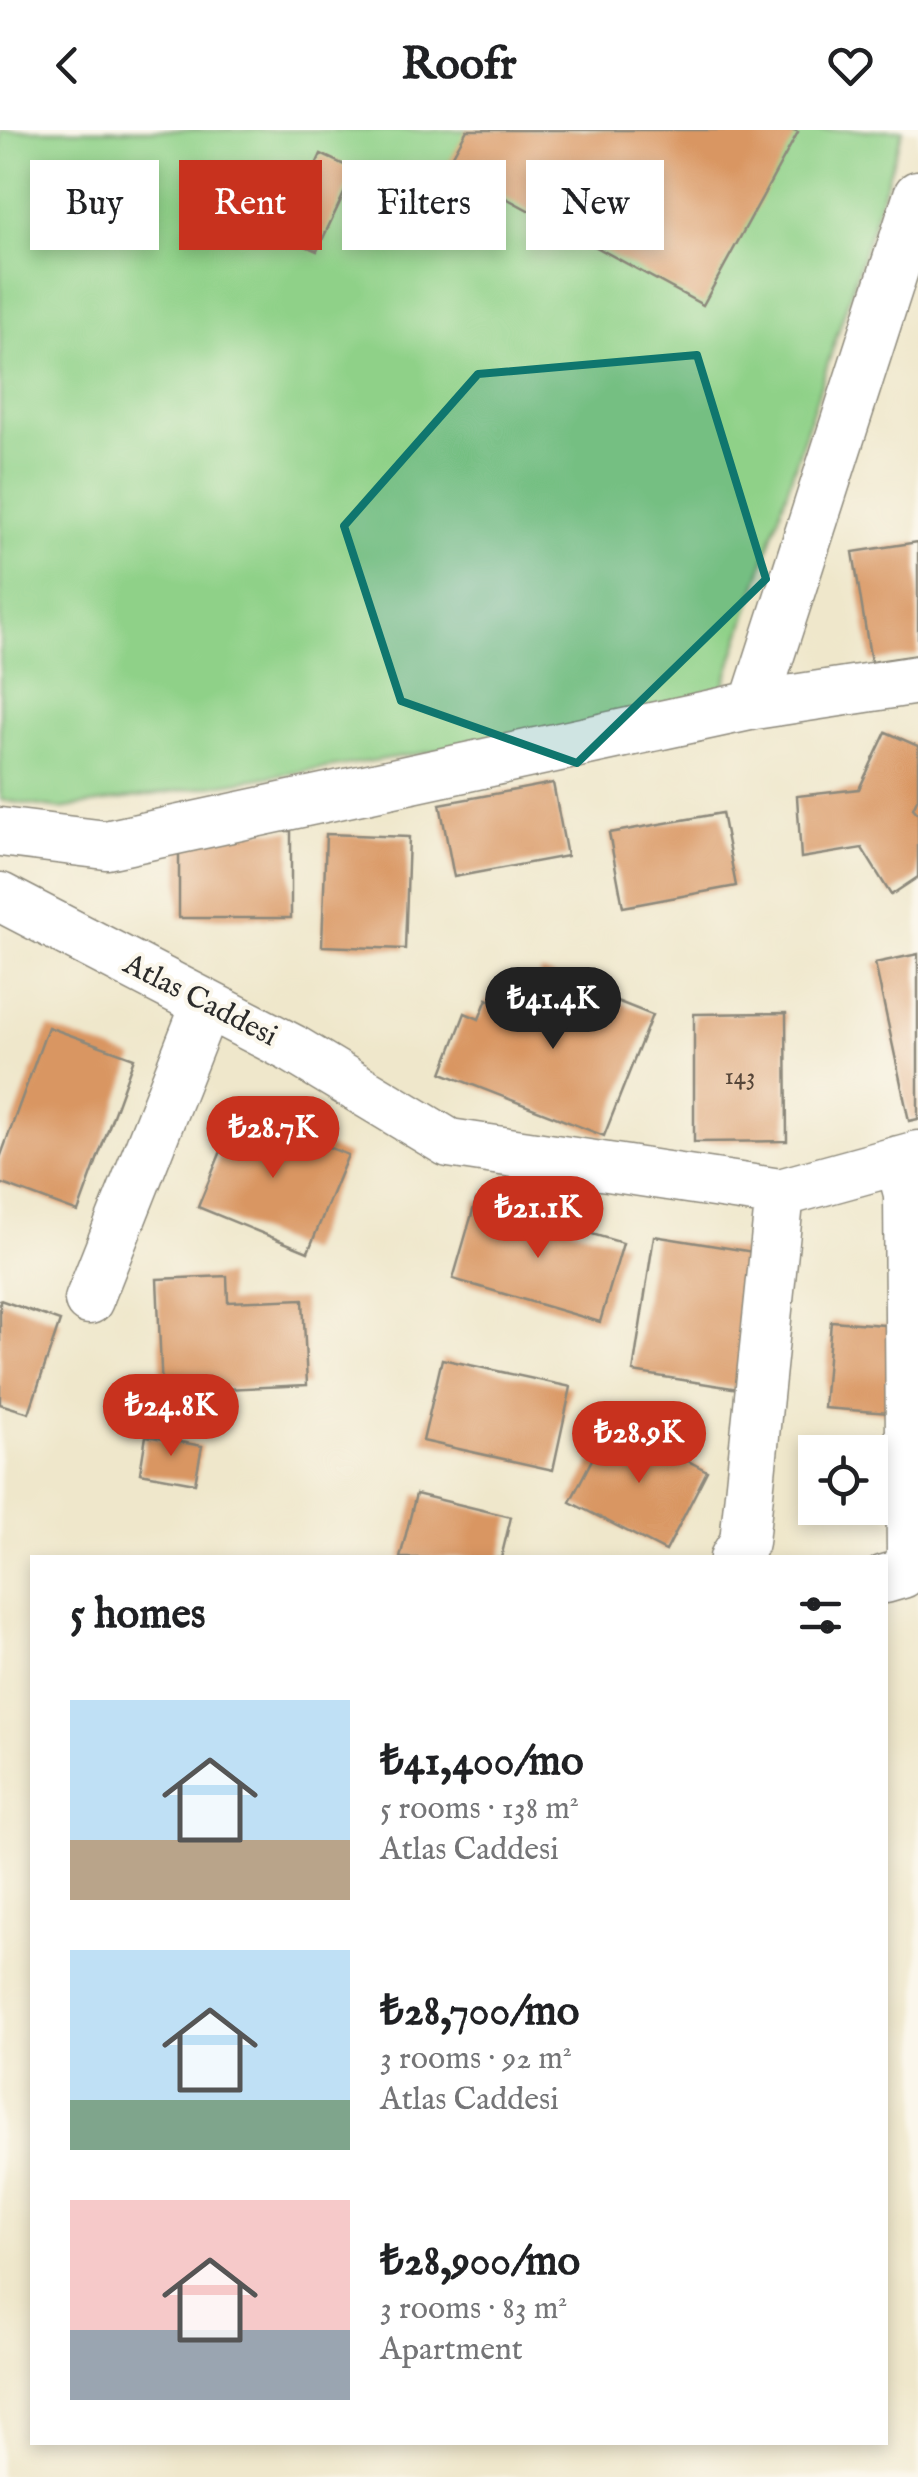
<!DOCTYPE html>
<meta charset="utf-8">
<style>
:root{--surface:#fff;--page:#f2f2f2;--text:#202124;--muted:#757577;--accent:#c8321e}
body{margin:0;font-family:"IM FELL English",serif;background:var(--page);color:var(--text);height:100vh;display:flex;flex-direction:column;font-size:38px;white-space:nowrap}
*{box-sizing:border-box;margin:0}
p{font-size:32px;color:var(--muted)}
.icon{flex:none;width:55px;height:55px;fill:none;stroke:currentColor;stroke-width:2;stroke-linecap:round;stroke-linejoin:round}
.map{position:relative;flex:1;overflow:hidden}
.drawer{position:absolute;left:30px;top:1425px;width:858px;height:890px;display:flex;flex-direction:column;background:var(--surface);border-radius:0px;box-shadow:0 5px 15px #0003}
.drawer>*{flex:none}
.banner{position:absolute;left:30px;top:30px;width:860px;height:90px;display:flex;gap:20px}
.tools{position:absolute;left:798px;top:1305px;display:grid;gap:20px}
.tools a{display:grid;place-items:center;width:90px;height:90px;border-radius:0px;background:var(--surface);box-shadow:0 5px 15px #0003;font-size:50px}
.price{position:absolute;translate:-50% -85px;padding:0 22px;border-radius:35px;background:var(--accent);color:#fff;font-size:32px;line-height:65px;filter:drop-shadow(0 2px 5px #0008)}
.price::after{content:'';position:absolute;left:50%;top:60px;width:30px;height:22px;margin-left:-15px;background:inherit;clip-path:polygon(0 0,100% 0,50% 100%)}
.price.active{background:#222;color:#fff}
ul{padding:0;list-style:none}
li{display:flex;align-items:center;gap:30px;height:250px;padding:0 40px}
li span{display:grid;place-items:center;flex:none;width:280px;height:200px;border-radius:0px;color:#555}
li>.icon{margin-inline-start:auto}
span .icon{width:120px;height:120px;fill:#fffc;stroke-width:1}
li b{font-size:42px}
h2{display:flex;justify-content:space-between;align-items:center;height:120px;padding:0 40px;font-size:42px}
.pill{padding:0 35px;border-radius:0px;background:var(--surface);box-shadow:0 5px 15px #0003;font-size:35px;line-height:90px}
.pill.active{background:var(--accent);color:#fff}
header{display:flex;justify-content:space-between;align-items:center;height:130px;padding:0 40px;background:var(--surface);font-size:45px;font-weight:700}
.map>svg:first-child{display:block}
.green{fill:#8fd188;stroke:#5d7e5a;stroke-width:2.5}
.building{fill:#d99662}
.lines{fill:none;stroke-linecap:round;stroke-linejoin:round}
.minor-casing{stroke:#8d897b;stroke-width:51}
.minor{stroke:#fff;stroke-width:48}
.marked{fill:#0f766e;fill-opacity:0.2;stroke:#0f766e;stroke-width:8;stroke-linejoin:round}
.labels{text-anchor:middle;dominant-baseline:central;stroke-width:8;stroke-linejoin:round;paint-order:stroke}
.number-label{font-size:25px;fill:#564639}
.street-label{font-size:30px;fill:#2b2b2b;stroke:#fbf7ec}
</style>
<header><svg class="icon" aria-label="back" viewBox="0 0 24 24"><path d="M15 5l-7 7 7 7"/></svg>Roofr<svg class="icon" aria-label="heart" viewBox="0 0 24 24"><path d="M12 20l-8-8c-3-5 5-10 8-4 3-6 11-1 8 4z"/></svg></header>
<div class="map">
<svg width="918" height="2347" viewBox="0 0 918 2347">
<rect width="100%" height="100%" fill="#fbf7ec"/>
<filter id="ink" filterUnits="userSpaceOnUse"><feTurbulence type="fractalNoise" baseFrequency=".01" numOctaves="2"/><feDisplacementMap in="SourceGraphic" scale="20" xChannelSelector="R" yChannelSelector="G"/><feConvolveMatrix kernelMatrix="1 2 1 2 8 2 1 2 1" color-interpolation-filters="sRGB"/></filter>
<filter id="wash" filterUnits="userSpaceOnUse"><feTurbulence type="fractalNoise" baseFrequency=".0048" numOctaves="4" result="noise"/><feDisplacementMap in="SourceGraphic" scale="40" xChannelSelector="R" yChannelSelector="G"/><feGaussianBlur stdDeviation="2.25" result="paint"/><feColorMatrix in="noise" values="0 0 0 0 0 0 0 0 0 0 0 0 0 0 0 0 0 1.4 0 .05"/><feComposite in="paint" operator="in"/></filter>
<g filter="url(#wash)">
<rect width="100%" height="100%" fill="#efe7cb"/>
<path class="green" d="M0,0H903L717,578L60,679L0,670Z"/>
<g id="blocks">
<path class="building" d="M467,0H794L798,2L703,175L447,36Z
M321,24L355,40L317,121L283,106Z
M918,412V525L871,532L853,422Z
M886,602L918,616V668L913,678L918,684V747L891,765L862,718L801,728L797,666L859,659Z
M553,653L567,726L454,747L440,674Z
M722,683L736,756L623,777L609,703Z
M179,701H291V788H179Z
M326,704L409,707L405,819L322,816Z
M918,824V989L909,991L875,833Z
M541,841L652,885L604,1006L442,943L465,883L479,889L487,869L524,884Z
M786,883L787,1011L694,1012V884Z
M48,897L134,928L78,1082L0,1053V1028Z
M238,980L348,1025L308,1122L198,1077Z
M476,1070L623,1113L600,1192L453,1149Z
M654,1106L772,1125L751,1261L633,1242Z
M227,1146L228,1172L303,1169L307,1255L162,1262L157,1149Z
M0,1170L60,1191L29,1283L0,1274Z
M831,1191L897,1196L889,1283L824,1278Z
M442,1229L571,1257L553,1340L423,1311Z
M612,1291L707,1341L666,1421L570,1372Z
M146,1306L202,1316L195,1353L140,1343Z
M416,1364L511,1387L501,1428H400Z"/>
</g>
</g>
<g filter="url(#ink)">
<use href="#blocks" fill-opacity="0" stroke="#8d897b" stroke-width="2.5"/>
<g class="lines">
<g class="minor-casing">
<path id="minor" d="M754,575L918,65
M0,702L106,715L754,575L918,550
M0,767L293,919L449,1013L780,1063L918,1025
M89,1170L206,874
M734,1428L744,1412L780,1063
M885,1449L902,1444L911,1428L908,1064L899,1030"/>
</g>
<use href="#minor" class="minor"/>
</g>
</g>
<path class="marked" d="M697,225L766,449L577,633L401,571L344,396L478,244Z"/>
<g class="labels">
<g class="number-label">
<text x="740" y="947">143</text>
</g>
<g class="street-label">
<text transform="translate(200 871) rotate(27)">Atlas Caddesi</text>
</g>
</g>
</svg>
<div class="tools">
<a><svg class="icon" aria-label="locate" viewBox="0 0 24 24"><circle cx="12" cy="12" r="6"/><path d="M12 2v4M12 18v4M2 12h4M18 12h4"/></svg></a>
</div>
<b class="price active" style="left:553px;top:922px">₺41.4K</b>
<b class="price" style="left:273px;top:1051px">₺28.7K</b>
<b class="price" style="left:538px;top:1131px">₺21.1K</b>
<b class="price" style="left:171px;top:1329px">₺24.8K</b>
<b class="price" style="left:639px;top:1356px">₺28.9K</b>
<div class="banner">
<a class="pill">Buy</a>
<a class="pill active">Rent</a>
<a class="pill">Filters</a>
<a class="pill">New</a>
</div>
<section class="drawer">
<h2>5 homes<svg class="icon" aria-label="filters" viewBox="0 0 24 24"><path d="M4 7h16M4 17h16"/><circle cx="9" cy="7" r="2"/><circle cx="15" cy="17" r="2"/></svg></h2>
<ul>
<li><span style="background:linear-gradient(#bfe0f5 70%,#b9a48a 0)"><svg class="icon" aria-label="home" viewBox="0 0 24 24"><path d="M3 11l9-7 9 7M6 9v11h12V9"/></svg></span><div><b>₺41,400/mo</b><p>5 rooms · 138 m²</p><p>Atlas Caddesi</p></div></li>
<li><span style="background:linear-gradient(#bfe0f5 75%,#7fa58c 0)"><svg class="icon" aria-label="home" viewBox="0 0 24 24"><path d="M3 11l9-7 9 7M6 9v11h12V9"/></svg></span><div><b>₺28,700/mo</b><p>3 rooms · 92 m²</p><p>Atlas Caddesi</p></div></li>
<li><span style="background:linear-gradient(#f6c9c9 65%,#9aa5b1 0)"><svg class="icon" aria-label="home" viewBox="0 0 24 24"><path d="M3 11l9-7 9 7M6 9v11h12V9"/></svg></span><div><b>₺28,900/mo</b><p>3 rooms · 83 m²</p><p>Apartment</p></div></li>
</ul>
</section>
</div>
